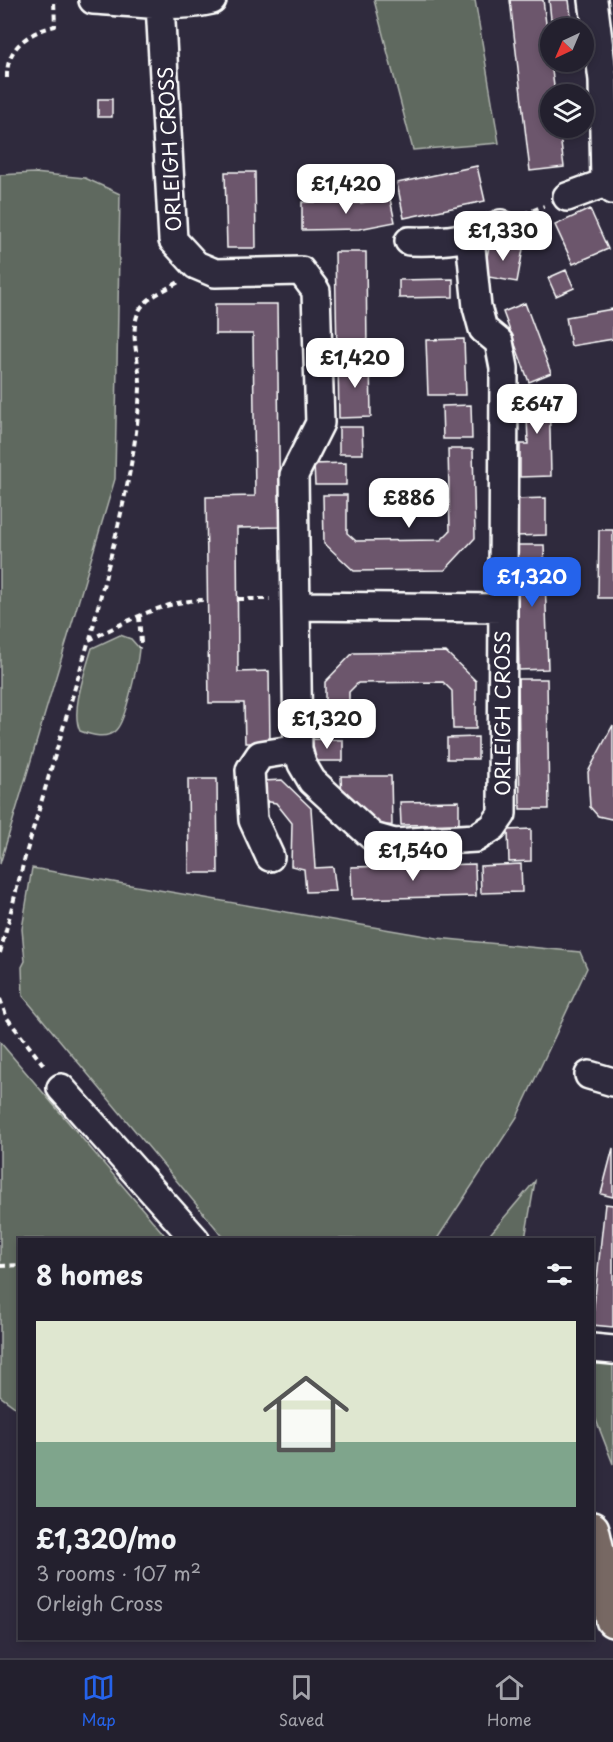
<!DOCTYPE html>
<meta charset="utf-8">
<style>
:root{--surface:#23202e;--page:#2b2836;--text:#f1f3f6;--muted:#a3a3aa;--line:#403e4a;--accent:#2563eb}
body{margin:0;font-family:"Playpen Sans",sans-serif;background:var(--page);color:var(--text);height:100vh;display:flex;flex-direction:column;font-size:22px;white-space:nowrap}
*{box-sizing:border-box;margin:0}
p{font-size:20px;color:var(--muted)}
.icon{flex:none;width:33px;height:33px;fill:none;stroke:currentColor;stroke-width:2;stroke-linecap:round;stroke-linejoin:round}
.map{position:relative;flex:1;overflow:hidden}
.details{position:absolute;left:18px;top:1238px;width:576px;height:402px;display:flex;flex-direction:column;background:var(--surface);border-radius:0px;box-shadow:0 3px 9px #0003,0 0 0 2px var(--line)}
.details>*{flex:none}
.needle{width:39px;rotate:224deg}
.buttons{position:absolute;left:540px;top:18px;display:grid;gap:12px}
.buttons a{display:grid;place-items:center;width:54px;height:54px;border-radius:50%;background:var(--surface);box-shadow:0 3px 9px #0003,0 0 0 2px var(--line);font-size:30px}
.price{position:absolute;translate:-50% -51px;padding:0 14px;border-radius:12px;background:#fff;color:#222;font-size:20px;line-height:39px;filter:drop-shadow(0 2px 3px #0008)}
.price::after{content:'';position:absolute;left:50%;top:36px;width:18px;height:14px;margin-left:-9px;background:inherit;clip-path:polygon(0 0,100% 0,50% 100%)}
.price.active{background:var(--accent);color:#fff}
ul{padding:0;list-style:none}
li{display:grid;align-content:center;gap:12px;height:318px;padding:0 18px}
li+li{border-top:2px solid var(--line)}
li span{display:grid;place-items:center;height:186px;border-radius:0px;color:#555}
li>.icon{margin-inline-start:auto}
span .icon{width:108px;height:108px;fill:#fffc;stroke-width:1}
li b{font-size:26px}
h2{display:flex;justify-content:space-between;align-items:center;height:72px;padding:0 18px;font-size:26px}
.menu{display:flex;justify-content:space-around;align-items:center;height:84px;border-top:2px solid var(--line);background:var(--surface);font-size:16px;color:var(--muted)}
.menu a{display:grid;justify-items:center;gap:3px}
.menu .active{color:var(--accent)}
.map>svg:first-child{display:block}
.green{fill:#5f695e;stroke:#afb4ae;stroke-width:1.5}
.building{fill:#6c566c;stroke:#fff;stroke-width:1.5}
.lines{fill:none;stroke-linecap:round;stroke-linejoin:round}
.minor-casing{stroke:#fff;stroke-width:32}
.major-casing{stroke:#fff;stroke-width:38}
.path{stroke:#fff;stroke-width:4;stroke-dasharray:6 4.5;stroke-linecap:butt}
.minor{stroke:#2f2a3d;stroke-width:27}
.major{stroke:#776864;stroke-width:33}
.labels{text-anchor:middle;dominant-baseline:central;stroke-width:5;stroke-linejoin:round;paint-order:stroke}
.street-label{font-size:20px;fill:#fff;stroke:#2f2a3d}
</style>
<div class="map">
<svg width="613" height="1658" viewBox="0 0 613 1658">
<rect width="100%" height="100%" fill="#2f2a3d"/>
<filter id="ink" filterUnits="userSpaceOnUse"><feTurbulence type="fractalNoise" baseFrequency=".0167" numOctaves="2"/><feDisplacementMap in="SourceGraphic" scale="12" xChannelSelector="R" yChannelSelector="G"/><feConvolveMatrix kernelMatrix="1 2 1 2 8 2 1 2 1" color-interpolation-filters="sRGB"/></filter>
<g filter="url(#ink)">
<path class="green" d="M374,0H475L499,143L413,150Z
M34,173L85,178L120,194L115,479L0,864V175Z
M120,635L131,639L139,648C138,663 126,720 116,730C107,740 91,735 80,731C70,711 86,669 92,648Z
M32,868L437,938L580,952L587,968L517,1117L437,1239H225L23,996L22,967L25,961L22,929Z
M0,1042L168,1239H20L19,1410L0,1396Z
M535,1181L525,1239H486Z
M605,1362L613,1363V1464L593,1412L592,1363Z"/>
<path class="building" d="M510,0H543L555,94H550V128H559L564,167L530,171Z
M549,0H569L571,16L551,19Z
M98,99H112V117H98Z
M477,166L485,201L404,218L397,183Z
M225,172H255L256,248H227Z
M390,199L395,222L359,229L302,230V202L360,203Z
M590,209L608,249L573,264L555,225Z
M490,242L523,249L517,282L483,276Z
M335,252H366L367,351L337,352Z
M566,270L574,288L556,296L548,278Z
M453,279V297L399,298V280Z
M525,303L551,373L529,382L503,312Z
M215,304H277L280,527L237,528L238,672L269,671L270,743H245L244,703H209L206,497L255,496L253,334H215Z
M613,309V339L571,346L566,317Z
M464,339L466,395H428L426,340Z
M370,360L371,417L339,418L338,361Z
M526,388H549L551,476L520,477V444H528Z
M471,405L472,439H443L442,406Z
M339,427H362L363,454H339Z
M448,449H473L475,538L445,570L354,571L324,543L323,495H347V533L356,541L441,540L450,531Z
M346,463V485H315L314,464Z
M546,498V535L515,536V499Z
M599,530H613V598H598Z
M516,545H544L548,669L519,670Z
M446,652L476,681V729H453L452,691L443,682L358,683L349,692V731H325V682L353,653Z
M518,679H547L549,809H520Z
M613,725V818L611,819L598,816L590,807L588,772Z
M478,737V759H447V738Z
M311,739L343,740V761H311Z
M341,776H391L392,825L372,826L342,799Z
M188,779H217L218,873H189Z
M282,780L311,808L315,868L333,867L336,891L306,892L304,869L291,866L292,823L276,803L264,801L263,781Z
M459,801V824L401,825L400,802Z
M531,829V861L509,862L508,830Z
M475,864L476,896L352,899L351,867Z
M521,864L522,892L481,893L480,866Z
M613,1148V1197L601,1194Z
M605,1204L613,1205V1327L592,1325Z"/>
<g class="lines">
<g class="minor-casing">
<path id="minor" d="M93,0C132,2 174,9 212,0
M593,0L603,80L605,183L613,190
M160,4L173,240L196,265L215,273L301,271L316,291L320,423L294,475L298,749L302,764L312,781L373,837L394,843L476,838L493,827L502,814L504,368L499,342L483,329L477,307L470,238
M567,197L605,183
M409,241C449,242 464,240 501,224
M296,606L502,608
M270,857L253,820L250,770L260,755L298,749
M589,1075L613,1082
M61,1088L195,1239
M592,1348L613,1350"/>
</g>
<g class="major-casing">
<path id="major" d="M592,1529L613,1620"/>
</g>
<path class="path" d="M7,78C6,48 27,33 55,26L54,0
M523,214L544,206
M238,599H270
M139,616L141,643L139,648
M90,640C109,557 136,473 140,388C141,364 128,334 139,311C145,298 167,289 179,282
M0,953L25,857L89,640C126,622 166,599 207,600
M0,999L7,1018L46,1068
M0,1266L20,1265"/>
<use href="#minor" class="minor"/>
<use href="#major" class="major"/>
</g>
</g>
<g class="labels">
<g class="street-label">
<text transform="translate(169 149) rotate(-93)">ORLEIGH CROSS</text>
<text transform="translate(502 713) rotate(-90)">ORLEIGH CROSS</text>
</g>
</g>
</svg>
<div class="buttons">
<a><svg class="needle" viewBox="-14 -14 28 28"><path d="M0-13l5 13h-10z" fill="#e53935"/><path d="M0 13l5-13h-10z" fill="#a3a3aa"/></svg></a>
<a><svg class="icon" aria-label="layers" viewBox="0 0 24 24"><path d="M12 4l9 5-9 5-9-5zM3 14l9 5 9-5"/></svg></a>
</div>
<b class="price" style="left:346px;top:215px">£1,420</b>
<b class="price" style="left:503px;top:262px">£1,330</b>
<b class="price" style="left:355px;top:389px">£1,420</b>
<b class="price" style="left:537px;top:435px">£647</b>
<b class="price" style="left:409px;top:529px">£886</b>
<b class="price active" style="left:532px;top:608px">£1,320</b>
<b class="price" style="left:327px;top:750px">£1,320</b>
<b class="price" style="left:413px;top:882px">£1,540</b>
<section class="details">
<h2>8 homes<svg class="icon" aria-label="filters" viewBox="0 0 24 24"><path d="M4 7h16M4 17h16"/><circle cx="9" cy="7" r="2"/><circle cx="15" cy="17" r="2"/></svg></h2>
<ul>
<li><span style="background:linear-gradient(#dfe7d0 65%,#7fa58c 0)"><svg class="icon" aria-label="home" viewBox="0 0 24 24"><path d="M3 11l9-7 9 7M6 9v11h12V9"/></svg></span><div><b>£1,320/mo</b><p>3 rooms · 107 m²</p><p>Orleigh Cross</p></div></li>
</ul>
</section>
</div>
<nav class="menu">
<a class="active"><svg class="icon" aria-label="map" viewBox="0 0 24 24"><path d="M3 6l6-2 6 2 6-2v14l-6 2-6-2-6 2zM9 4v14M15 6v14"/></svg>Map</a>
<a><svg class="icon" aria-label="saved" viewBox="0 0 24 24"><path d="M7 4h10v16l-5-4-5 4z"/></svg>Saved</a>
<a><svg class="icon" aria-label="home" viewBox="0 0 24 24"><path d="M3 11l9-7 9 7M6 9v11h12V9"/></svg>Home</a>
</nav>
